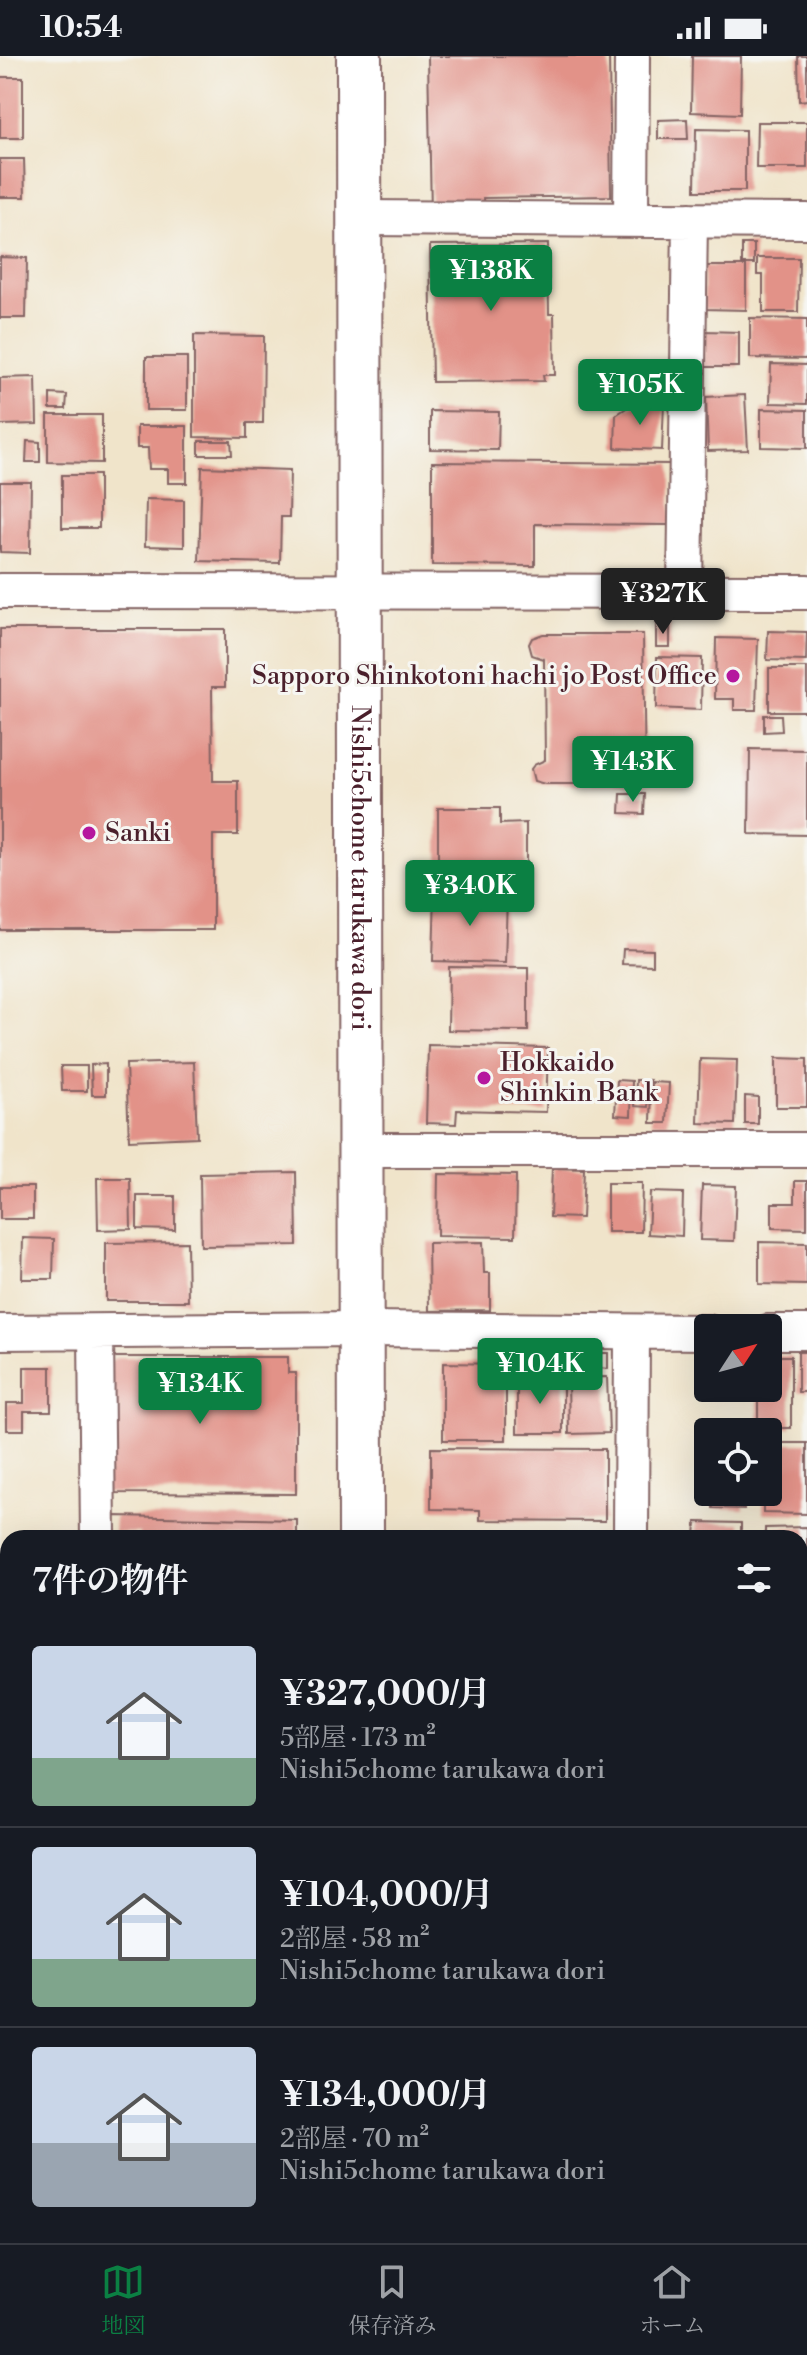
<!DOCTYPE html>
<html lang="ja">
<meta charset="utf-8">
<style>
:root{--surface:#171b24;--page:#242831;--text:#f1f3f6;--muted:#9ea1a6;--line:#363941;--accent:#0b8043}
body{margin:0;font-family:"Libre Bodoni","Noto Serif JP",serif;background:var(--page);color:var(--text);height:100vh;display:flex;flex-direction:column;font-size:30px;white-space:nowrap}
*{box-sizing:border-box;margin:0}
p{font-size:26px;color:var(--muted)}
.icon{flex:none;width:44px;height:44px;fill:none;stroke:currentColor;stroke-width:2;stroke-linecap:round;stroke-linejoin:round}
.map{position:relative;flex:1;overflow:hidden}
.drawer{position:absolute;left:0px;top:1474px;width:808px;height:714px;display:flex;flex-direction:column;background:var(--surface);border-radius:24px 24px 0 0;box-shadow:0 8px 32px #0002}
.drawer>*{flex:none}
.needle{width:52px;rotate:54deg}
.fabs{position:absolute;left:694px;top:1258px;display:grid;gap:16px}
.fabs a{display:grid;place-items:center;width:88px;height:88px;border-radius:8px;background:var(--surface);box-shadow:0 8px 32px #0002;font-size:40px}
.price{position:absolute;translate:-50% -68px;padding:0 18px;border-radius:8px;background:var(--accent);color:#fff;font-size:26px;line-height:52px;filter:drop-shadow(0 2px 4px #0008)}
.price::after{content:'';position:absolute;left:50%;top:48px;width:24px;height:18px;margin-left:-12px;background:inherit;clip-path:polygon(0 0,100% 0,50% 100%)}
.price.on{background:#222;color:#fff}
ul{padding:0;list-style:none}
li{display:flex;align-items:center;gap:24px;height:200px;padding:0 32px}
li+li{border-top:2px solid var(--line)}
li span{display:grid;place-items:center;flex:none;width:224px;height:160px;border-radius:8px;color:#555}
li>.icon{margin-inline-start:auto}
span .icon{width:96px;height:96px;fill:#fffc;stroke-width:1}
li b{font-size:34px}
h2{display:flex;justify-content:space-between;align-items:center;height:96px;padding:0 32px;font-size:34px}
.status{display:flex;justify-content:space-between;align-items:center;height:56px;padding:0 40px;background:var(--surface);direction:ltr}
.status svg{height:22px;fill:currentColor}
.tab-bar{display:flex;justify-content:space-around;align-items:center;height:112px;border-top:2px solid var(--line);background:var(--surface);font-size:22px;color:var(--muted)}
.tab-bar a{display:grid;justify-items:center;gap:4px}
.tab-bar .on{color:var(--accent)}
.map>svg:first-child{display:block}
.building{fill:#e29288}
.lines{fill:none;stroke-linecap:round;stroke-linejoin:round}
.minor-casing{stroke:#846463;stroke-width:38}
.tertiary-casing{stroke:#846463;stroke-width:48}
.secondary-casing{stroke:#846463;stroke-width:48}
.minor{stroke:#fff;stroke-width:34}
.tertiary{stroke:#fff;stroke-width:44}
.secondary{stroke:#fff;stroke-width:44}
.poi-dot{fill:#b5179e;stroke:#f6f6f2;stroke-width:3}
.labels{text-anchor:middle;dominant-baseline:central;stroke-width:6;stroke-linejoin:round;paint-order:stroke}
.poi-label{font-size:26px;fill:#4a1f2b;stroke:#f6f6f2;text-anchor:start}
.street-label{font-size:26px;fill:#4a1f2b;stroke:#f6f6f2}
</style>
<div class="status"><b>10:54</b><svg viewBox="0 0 49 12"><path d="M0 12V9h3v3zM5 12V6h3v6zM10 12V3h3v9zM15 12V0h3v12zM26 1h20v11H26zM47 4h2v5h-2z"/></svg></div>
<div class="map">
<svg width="807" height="2187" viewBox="0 0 807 2187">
<rect width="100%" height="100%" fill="#f6f6f2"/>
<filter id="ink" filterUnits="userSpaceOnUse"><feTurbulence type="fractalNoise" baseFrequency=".0125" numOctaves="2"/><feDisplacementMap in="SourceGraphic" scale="16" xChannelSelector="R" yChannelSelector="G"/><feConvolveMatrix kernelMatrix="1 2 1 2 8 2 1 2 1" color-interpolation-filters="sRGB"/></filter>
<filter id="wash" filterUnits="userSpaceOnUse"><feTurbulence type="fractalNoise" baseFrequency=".006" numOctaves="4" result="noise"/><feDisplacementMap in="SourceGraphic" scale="32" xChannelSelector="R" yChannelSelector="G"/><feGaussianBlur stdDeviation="1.8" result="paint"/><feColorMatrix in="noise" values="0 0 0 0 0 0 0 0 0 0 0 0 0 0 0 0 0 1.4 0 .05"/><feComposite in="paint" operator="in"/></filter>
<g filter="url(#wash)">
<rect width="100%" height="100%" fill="#f0e4ca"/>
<g id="blocks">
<path class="building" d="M428,0H609L611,140L483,142V155L431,156Z
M692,0H741L740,58L691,56Z
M798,0H807V44L799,45Z
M0,21H23V82H0Z
M687,63L688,83H658V64Z
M757,66H807V112H756Z
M696,73L745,74V135H695Z
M0,103H24L25,141H0Z
M548,188L549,258H554L555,319H543L544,325L432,326L430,189Z
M742,188H754V208H742Z
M0,201L27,202L26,262H0Z
M757,202H799L798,256H763V219H757Z
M704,210H746V254L704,253Z
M750,262L807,263V303L750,302Z
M704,275L739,276V311H703Z
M194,279L264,280L263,367H247V382L194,381Z
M146,301H187V354H146Z
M771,308L807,309V348L770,347Z
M36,321L37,368L0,369V322Z
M50,338L67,339L66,353H50Z
M745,339L748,394L708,395L706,341Z
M634,347L664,348L662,394L615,392L616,359Z
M761,353L807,354V392L761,391Z
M430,355L499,356L498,394L430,393Z
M48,359H102V407L48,406Z
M137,370H187V427H168V413H149L148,392H137Z
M27,385L40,386V406H26Z
M199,385H231L232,399H199Z
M432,406L671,408V469L535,468V510L432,509Z
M202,411L290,414L289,461H281L280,507L199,505Z
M62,419H99V472H62Z
M0,426H31L30,497L0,496Z
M146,443L184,444V491L145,490Z
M656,568H670V591H656Z
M0,573H225V631H212L213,725H238V779H213V874H0Z
M768,575L807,576L806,605L767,604Z
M643,578L645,728H545L534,725L531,713L534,709L545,704L544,603L532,599L529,588L532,582L543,578Z
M716,582L758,583L756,654H734V643H715Z
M657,601L702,602L701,654L656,652Z
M769,612H807V655H769Z
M764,659H781L782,675L764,676Z
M750,693L807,694V779L749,778Z
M621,738H645L644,758L620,757Z
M438,752H500V768L526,767V827L438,828Z
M435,837L507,840L505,907L433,905Z
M623,893L653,894V909L622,908Z
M449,911L528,912V975L448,974Z
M428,989L548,992L546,1056L457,1054L456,1068L426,1067Z
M776,1002L807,1003V1051H776Z
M700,1003L737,1004L735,1068L698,1067Z
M194,1006L197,1081L129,1084L126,1008Z
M106,1008V1039H92L91,1009Z
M61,1010H87V1035H62Z
M617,1024L632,1025L631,1060L615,1059Z
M636,1024H650L648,1051L635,1050Z
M652,1026L669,1027L667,1067H651Z
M745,1040L758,1041V1068H745Z
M552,1112L584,1113L582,1162L550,1161Z
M296,1116L297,1189L201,1190L200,1118Z
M438,1118L516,1119L515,1181L437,1180Z
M97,1122H130L131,1173L98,1174Z
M795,1125H807V1173L772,1172V1147H795Z
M607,1127H642L641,1176H607Z
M702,1129L736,1130L734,1185L700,1184Z
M0,1131H33V1163H0Z
M650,1136L683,1137L682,1180L648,1178Z
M137,1140H175V1174L137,1173Z
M23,1182L54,1183L53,1223H22Z
M187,1186L188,1245H106V1187Z
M483,1186L484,1217H490V1254L429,1255L428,1187Z
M759,1186L807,1187V1229L759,1228Z
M513,1296H523V1312H513Z
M798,1296H807V1336H798Z
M599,1297H608V1313L599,1312Z
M768,1300H791V1372H758V1332H768Z
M116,1301H288V1317H296V1438L105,1437V1310Z
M443,1307L506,1308V1384H443Z
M24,1311H51V1355H24V1374H7V1347H24Z
M607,1321L609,1377L569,1378L568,1322Z
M517,1322L563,1323V1377H517Z
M768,1387H807V1458L763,1457V1436H768Z
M431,1392L605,1393V1465L480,1464V1454L431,1453Z
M713,1436H744V1453L713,1452Z
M115,1460L297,1464V1482H139V1477H114Z
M696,1466L741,1467V1482H695Z
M807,1471V1520H800V1482H765V1472Z
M800,1533H807V1567H800Z
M802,1589H807V1625H802Z
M800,1678H807V1752H800Z
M0,1757H8V1827H0Z
M800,1768H807V1870H800Z
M0,1838H8V1979H0Z
M800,1885H807V1934H800Z
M29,2180H105V2187H30Z
M196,2180H293V2187H196Z
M425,2180H531V2187H425Z
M620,2180H677V2187H619Z
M720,2180H766V2187H720Z"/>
</g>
</g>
<g filter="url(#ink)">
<use href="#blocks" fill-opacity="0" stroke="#846463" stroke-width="2"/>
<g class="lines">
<g class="minor-casing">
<path id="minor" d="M359,162L807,165
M631,164L632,0
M0,535L807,536
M685,536L690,164
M361,1094H807
M0,1276L361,1273L708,1276
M96,1276L98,1482
M768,1276H807
M631,1482L632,1276
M0,1648H8
M800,1650H807"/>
</g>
<g class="tertiary-casing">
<path id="tertiary" d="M0,2047H8
M800,2047H807"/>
</g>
<g class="secondary-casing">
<g id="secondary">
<path id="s1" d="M359,0L361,1482"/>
<path d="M362,2187V2180"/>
</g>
</g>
<use href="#minor" class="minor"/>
<use href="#tertiary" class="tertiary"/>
<use href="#secondary" class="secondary"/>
</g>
</g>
<g class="poi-dot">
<circle cx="733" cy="620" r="8"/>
<circle cx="89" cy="777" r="8"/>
<circle cx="484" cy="1022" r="8"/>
</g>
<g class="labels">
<g class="poi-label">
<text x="717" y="620" text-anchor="end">Sapporo Shinkotoni hachi jo Post Office</text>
<text x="105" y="777">Sanki</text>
<text x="500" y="1007">Hokkaido<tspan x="500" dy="30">Shinkin Bank</tspan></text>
</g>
<g class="street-label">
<text stroke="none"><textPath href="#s1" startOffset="812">Nishi5chome tarukawa dori</textPath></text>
</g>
</g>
</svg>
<div class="fabs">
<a><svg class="needle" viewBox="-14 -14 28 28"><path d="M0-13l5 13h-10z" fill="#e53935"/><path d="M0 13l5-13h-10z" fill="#9ea1a6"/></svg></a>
<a><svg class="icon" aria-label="locate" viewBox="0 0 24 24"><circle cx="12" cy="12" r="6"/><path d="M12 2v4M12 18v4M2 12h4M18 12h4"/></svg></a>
</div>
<b class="price" style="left:491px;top:257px">¥138K</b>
<b class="price" style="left:640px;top:371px">¥105K</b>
<b class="price on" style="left:663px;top:580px">¥327K</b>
<b class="price" style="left:633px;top:748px">¥143K</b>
<b class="price" style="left:470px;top:872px">¥340K</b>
<b class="price" style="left:540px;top:1350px">¥104K</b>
<b class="price" style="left:200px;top:1370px">¥134K</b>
<section class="drawer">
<h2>7件の物件<svg class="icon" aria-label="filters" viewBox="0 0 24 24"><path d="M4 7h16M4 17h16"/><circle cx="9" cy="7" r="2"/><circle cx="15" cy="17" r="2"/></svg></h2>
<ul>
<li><span style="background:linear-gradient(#c9d6e8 70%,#7fa58c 0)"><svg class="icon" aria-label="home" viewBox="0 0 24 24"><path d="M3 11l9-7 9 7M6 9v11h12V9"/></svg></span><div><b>¥327,000/月</b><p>5部屋 · 173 m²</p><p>Nishi5chome tarukawa dori</p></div></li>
<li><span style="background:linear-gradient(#c9d6e8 70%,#7fa58c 0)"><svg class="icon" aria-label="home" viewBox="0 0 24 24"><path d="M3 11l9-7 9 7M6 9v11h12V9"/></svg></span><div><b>¥104,000/月</b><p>2部屋 · 58 m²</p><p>Nishi5chome tarukawa dori</p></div></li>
<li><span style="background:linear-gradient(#c9d6e8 60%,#9aa5b1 0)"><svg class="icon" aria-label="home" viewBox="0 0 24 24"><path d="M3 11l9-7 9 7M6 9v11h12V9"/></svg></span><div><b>¥134,000/月</b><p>2部屋 · 70 m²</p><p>Nishi5chome tarukawa dori</p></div></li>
</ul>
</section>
</div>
<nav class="tab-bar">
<a class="on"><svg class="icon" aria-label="map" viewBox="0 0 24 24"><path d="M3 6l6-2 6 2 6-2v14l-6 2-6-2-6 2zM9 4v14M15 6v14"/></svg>地図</a>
<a><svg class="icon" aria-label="saved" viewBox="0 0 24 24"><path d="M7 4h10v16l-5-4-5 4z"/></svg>保存済み</a>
<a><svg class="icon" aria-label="home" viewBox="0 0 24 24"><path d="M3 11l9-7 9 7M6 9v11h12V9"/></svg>ホーム</a>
</nav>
